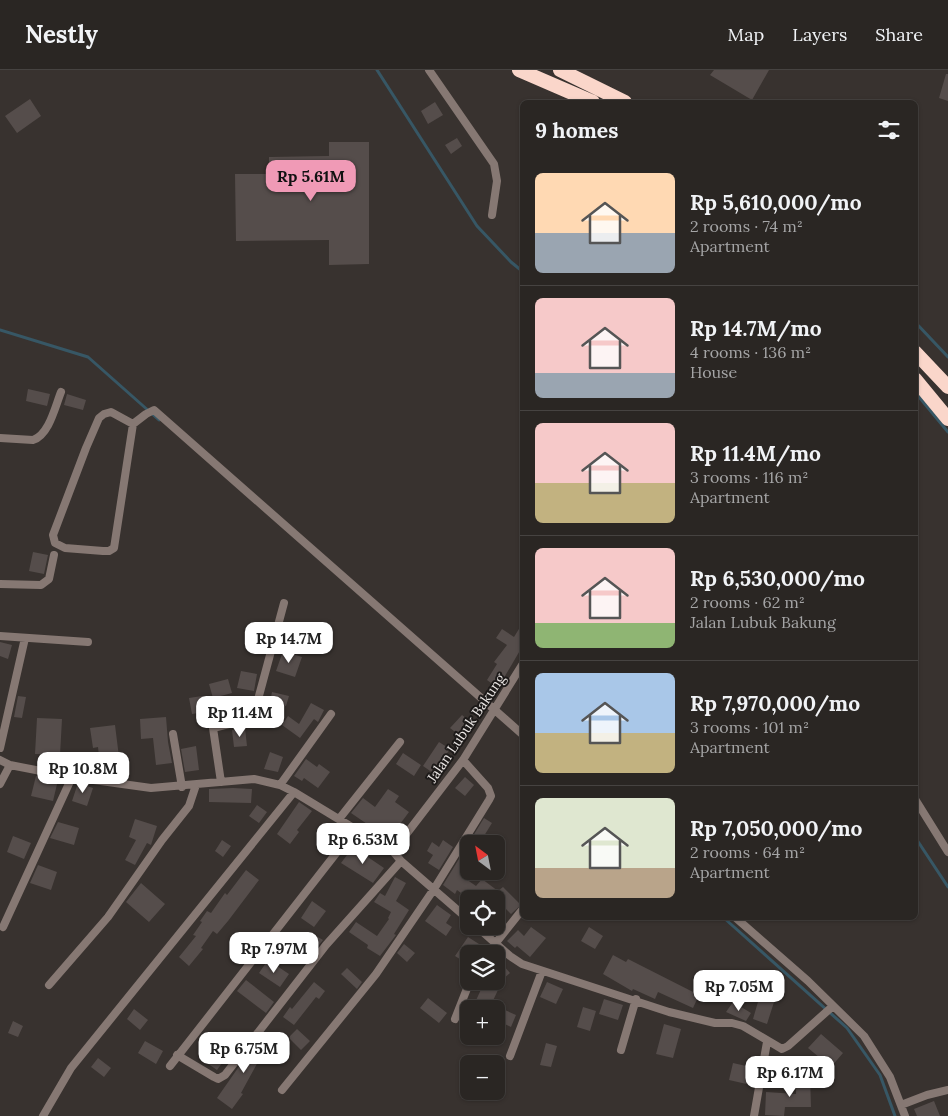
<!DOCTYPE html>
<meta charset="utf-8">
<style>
:root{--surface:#2a2623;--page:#322e2b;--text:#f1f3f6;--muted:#a5a5a6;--line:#464341;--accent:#f09ab6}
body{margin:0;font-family:Lora,serif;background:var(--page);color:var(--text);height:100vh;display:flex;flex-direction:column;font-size:19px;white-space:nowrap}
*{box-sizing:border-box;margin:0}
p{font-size:16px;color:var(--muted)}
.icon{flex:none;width:28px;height:28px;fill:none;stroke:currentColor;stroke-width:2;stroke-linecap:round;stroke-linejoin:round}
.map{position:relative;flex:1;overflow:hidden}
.details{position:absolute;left:520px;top:30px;width:398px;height:820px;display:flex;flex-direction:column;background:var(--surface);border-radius:8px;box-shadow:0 1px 4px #0004,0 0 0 1px var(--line)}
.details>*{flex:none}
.needle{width:32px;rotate:328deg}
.fabs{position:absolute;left:460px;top:765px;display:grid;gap:10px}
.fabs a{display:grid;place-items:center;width:45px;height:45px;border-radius:8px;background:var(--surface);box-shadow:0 1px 4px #0004,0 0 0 1px var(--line);font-size:25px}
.price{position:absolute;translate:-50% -42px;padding:0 11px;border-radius:10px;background:#fff;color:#222;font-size:16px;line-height:32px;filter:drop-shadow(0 1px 2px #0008)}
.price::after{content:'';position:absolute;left:50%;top:30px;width:15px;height:11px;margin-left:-8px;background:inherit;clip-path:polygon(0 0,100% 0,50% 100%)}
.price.on{background:var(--accent);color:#111}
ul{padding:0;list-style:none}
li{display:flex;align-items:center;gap:15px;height:125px;padding:0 15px}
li+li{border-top:1px solid var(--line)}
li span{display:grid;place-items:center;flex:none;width:140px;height:100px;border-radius:8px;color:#555}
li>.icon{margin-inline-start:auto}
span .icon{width:60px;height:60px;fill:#fffc;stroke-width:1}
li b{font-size:21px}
h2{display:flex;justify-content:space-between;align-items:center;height:60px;padding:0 15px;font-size:21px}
header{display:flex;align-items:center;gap:30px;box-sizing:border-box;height:70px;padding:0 25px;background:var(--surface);border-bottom:1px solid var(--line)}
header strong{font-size:24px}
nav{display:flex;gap:28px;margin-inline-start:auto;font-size:18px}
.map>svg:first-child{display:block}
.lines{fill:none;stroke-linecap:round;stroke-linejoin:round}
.stream{stroke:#375765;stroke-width:3}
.building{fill:#554d4b}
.street{stroke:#867873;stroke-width:8}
.highway{stroke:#fad6ca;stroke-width:14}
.labels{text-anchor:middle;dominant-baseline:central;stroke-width:4;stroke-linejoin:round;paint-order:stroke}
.street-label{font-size:14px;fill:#ebe7e5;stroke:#1d1a19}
</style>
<header>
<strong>Nestly</strong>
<nav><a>Map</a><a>Layers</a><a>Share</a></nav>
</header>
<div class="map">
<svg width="948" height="1046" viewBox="0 0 948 1046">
<rect width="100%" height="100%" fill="#38322f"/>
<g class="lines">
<path class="stream" d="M377,0L477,156L511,192L522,201
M680,31L682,32
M915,252L948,287
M0,260L88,287L159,350
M915,322L948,362
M915,767L948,817
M724,848L847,958L880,1005L895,1046"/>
</g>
<path class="building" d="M714,0H769L752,30L710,5Z
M946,4H948V31L939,28Z
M30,29L41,46L17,63L5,46Z
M435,32L443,45L428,54L421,41Z
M457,68L462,76L451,84L445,75Z
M329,72H369V194L329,195V170L236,171L235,104H269V87L329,86Z
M28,319L50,324L47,336L26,331Z
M67,324L86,330L83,340L64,335Z
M33,482L48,485L44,504L29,501Z
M522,554V577L498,618L487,610L497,594L494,592L507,575L496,568L502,559L514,567Z
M0,572L12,575L8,589L0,586Z
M283,581L302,587L295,607L276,601Z
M241,601L257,604L254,621L237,618Z
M228,609L232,623L213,628L209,614Z
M272,622L289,626L286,636L270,632Z
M18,626L26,627L22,648L14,647Z
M202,626L205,642L192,644L189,628Z
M311,633L324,640L318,652L314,649L300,668L282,655L288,646L299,654Z
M462,645L474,655L463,668L450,658Z
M166,647L168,672L172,693L156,695L153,668L141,669L140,649Z
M37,648L62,649L60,685L35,684Z
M115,655L121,703L101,705L98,677L93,678L90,658Z
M245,658L247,676L234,677L232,660Z
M439,672L450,679L433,703L423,696Z
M196,676L199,700L185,702L181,679Z
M270,682L283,687L278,702L264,699Z
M403,683L421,695L414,706L396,694Z
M306,689L317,697L319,694L330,702L318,718L304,708L302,711L294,706Z
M36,706L58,710L53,731L31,726Z
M465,707L474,715L465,726L455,718Z
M78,713L93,718L87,736L72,731Z
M233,718L252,719L251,733L209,732V719Z
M388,719L399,726L395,732L409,742L389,769L351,743L363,728L375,737Z
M299,732L312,741L297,760L299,762L290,774L277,764Z
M257,735L267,742L259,753L249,746Z
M484,748L492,753L479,774H469V799L463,807L476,816L482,809L498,821L503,817L521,835L511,844L489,822L484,829H469L457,820L455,824L443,815Z
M135,749L157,756L151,775L147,773L135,795L125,790L136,770L129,767Z
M58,752L79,758L74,775L50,768Z
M13,766L31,773L24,789L7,782Z
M222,770L231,776L223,787L215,781Z
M443,770L453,777L439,800L428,793L433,785L427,781L432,772L439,777Z
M353,777L384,798L373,813L341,793Z
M38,795L57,802L51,820L30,813Z
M246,800L259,810L228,851L217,864L213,861L201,878L203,879L189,896L179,887L196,866L193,865L202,852L200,851L207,841L211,843L225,823L227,825Z
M395,807L406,813L396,831L409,840L394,864L396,865L380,886L367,878L368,875L349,862L356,852L377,866L389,849L388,848L391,842L374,832L380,823L385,826Z
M141,813L165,834L149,852L126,832Z
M312,831L326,841L314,857L301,848Z
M437,835L451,845L446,853L452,857L446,866L425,851Z
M531,857L546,868L530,887L517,876L515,878L507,871L518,860L524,866Z
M589,857L603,866L595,879L581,871Z
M311,863L323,870L307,890L295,881L300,874L302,876Z
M468,867L479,874L472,884H469V889L466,893L455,886Z
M404,874L415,883L407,892L397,883Z
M613,885L626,892L628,889L699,925L693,938L658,922L655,929L633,919L632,921L603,904Z
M496,887L510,903L496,915Z
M268,890L289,904L280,917L259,903Z
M347,898L362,912L357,919L341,904Z
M246,910L274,932L266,943L237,921Z
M314,912L325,921L319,929L316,927L294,955L283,947L290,937L292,939Z
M547,912L563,919L556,934L540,927Z
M484,913L498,920L489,939H472Z
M760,925L775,929L767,954L753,949Z
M428,928L447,943L439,953L420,938Z
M604,929L623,935L618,950L599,944Z
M733,932L751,943L746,951L726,942Z
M496,936L516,945L511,957L496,950Z
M583,937L596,941L590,961L577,957Z
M134,939L148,950L140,960L127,949Z
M13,951L23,956L18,967L8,963Z
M664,954L681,959L673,988L656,984Z
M297,959L310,971L301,980L290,969V966Z
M821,964L843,983L831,997L808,978Z
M265,968L275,976L262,993L259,990L241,1023L243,1024L232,1039L217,1028L247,985L249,987Z
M220,969L233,978L217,1000L204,991Z
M145,971L163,981L156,994L138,983Z
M546,973L557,976L551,997L540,995Z
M98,988L111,998L104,1007L91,997Z
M770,989L784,991L783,1004L768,1002Z
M733,993L755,998L751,1015L729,1010Z
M796,1005L810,1006L811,1037H785L784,1046L765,1045L766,1022L796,1024Z
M934,1031L940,1046H917L914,1039Z"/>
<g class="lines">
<path class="street" d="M429,0L494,94L497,111L492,145
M133,354L111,342L104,344L99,348L86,378L53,465L55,473L65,478L103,481H109L114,478L133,354L146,344L154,340L522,664
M0,368L33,370C49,365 55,337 61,322
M0,514L41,515L49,509L54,485
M0,566L88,572
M173,664L182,717
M0,678L25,568
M0,690L10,695L72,707L151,718L254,709L280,715L294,722L355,759L376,776L386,781L392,780
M221,712L213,658L253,648L284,533
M0,714L10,695
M280,715L331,644
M915,729L948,782
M339,749L400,672
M392,780L401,771L463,690L522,595
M392,780L401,791L469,850
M736,848L808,911L864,966L890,1007L905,1046
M476,856L510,886L522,894L669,942L715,953H732L743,956L782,979L788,976L833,936
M3,857L72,707
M487,884L522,840
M49,915L108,847L162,770L189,736L196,715
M455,949L470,911
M621,980L636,929
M177,985L214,1007L218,1009L225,1005L326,875L401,791
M510,986L542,901
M170,996L355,759
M282,1020L376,904L434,819L489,730L491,726L488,718L463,690
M901,1035L927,1025L948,1020
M43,1046L71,998L294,722
M754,1046L767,972"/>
<path class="highway" d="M519,0L593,32
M560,0L625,32
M915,282L948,317
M915,309L948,349"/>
</g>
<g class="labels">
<g class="street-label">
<text transform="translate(466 658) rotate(-56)">Jalan Lubuk Bakung</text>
</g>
</g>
</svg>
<div class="fabs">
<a><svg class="needle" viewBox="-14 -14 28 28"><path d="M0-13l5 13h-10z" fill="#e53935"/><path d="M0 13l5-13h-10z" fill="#a5a5a6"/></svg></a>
<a><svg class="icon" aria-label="locate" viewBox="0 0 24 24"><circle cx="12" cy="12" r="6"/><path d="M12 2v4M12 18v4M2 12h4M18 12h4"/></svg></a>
<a><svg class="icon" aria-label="layers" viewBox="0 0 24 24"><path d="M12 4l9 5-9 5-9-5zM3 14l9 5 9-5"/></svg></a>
<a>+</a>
<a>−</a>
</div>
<b class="price on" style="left:311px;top:132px">Rp 5.61M</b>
<b class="price" style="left:289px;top:594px">Rp 14.7M</b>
<b class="price" style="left:240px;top:668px">Rp 11.4M</b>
<b class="price" style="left:83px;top:724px">Rp 10.8M</b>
<b class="price" style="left:363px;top:795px">Rp 6.53M</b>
<b class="price" style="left:274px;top:904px">Rp 7.97M</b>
<b class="price" style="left:739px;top:942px">Rp 7.05M</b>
<b class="price" style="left:244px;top:1004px">Rp 6.75M</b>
<b class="price" style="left:790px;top:1028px">Rp 6.17M</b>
<section class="details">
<h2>9 homes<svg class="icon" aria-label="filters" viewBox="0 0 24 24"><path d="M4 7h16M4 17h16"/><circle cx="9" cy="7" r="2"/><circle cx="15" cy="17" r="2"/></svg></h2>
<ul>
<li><span style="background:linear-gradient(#ffd9b3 60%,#9aa5b1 0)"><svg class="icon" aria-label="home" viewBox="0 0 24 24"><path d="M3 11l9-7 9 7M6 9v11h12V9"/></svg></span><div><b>Rp 5,610,000/mo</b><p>2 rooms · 74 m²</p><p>Apartment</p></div></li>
<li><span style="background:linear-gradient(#f6c9c9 75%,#9aa5b1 0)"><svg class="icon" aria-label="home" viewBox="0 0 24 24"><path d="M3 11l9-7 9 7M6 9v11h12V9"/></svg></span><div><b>Rp 14.7M/mo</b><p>4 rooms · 136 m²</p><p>House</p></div></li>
<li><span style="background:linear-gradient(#f6c9c9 60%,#c2b280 0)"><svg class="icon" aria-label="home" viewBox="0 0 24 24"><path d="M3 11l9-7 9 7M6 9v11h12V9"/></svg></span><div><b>Rp 11.4M/mo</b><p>3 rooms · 116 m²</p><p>Apartment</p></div></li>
<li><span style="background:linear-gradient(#f6c9c9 75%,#8fb573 0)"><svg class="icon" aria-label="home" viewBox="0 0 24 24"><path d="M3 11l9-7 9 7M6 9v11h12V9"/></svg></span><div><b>Rp 6,530,000/mo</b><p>2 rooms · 62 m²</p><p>Jalan Lubuk Bakung</p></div></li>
<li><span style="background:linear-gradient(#a9c7e8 60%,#c2b280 0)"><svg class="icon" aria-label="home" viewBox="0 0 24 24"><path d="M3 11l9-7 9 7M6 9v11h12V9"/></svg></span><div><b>Rp 7,970,000/mo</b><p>3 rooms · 101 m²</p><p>Apartment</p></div></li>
<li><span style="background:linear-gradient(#dfe7d0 70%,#b9a48a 0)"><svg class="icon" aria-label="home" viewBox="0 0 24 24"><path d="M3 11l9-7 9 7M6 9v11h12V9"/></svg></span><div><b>Rp 7,050,000/mo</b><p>2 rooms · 64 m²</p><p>Apartment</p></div></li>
</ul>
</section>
</div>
